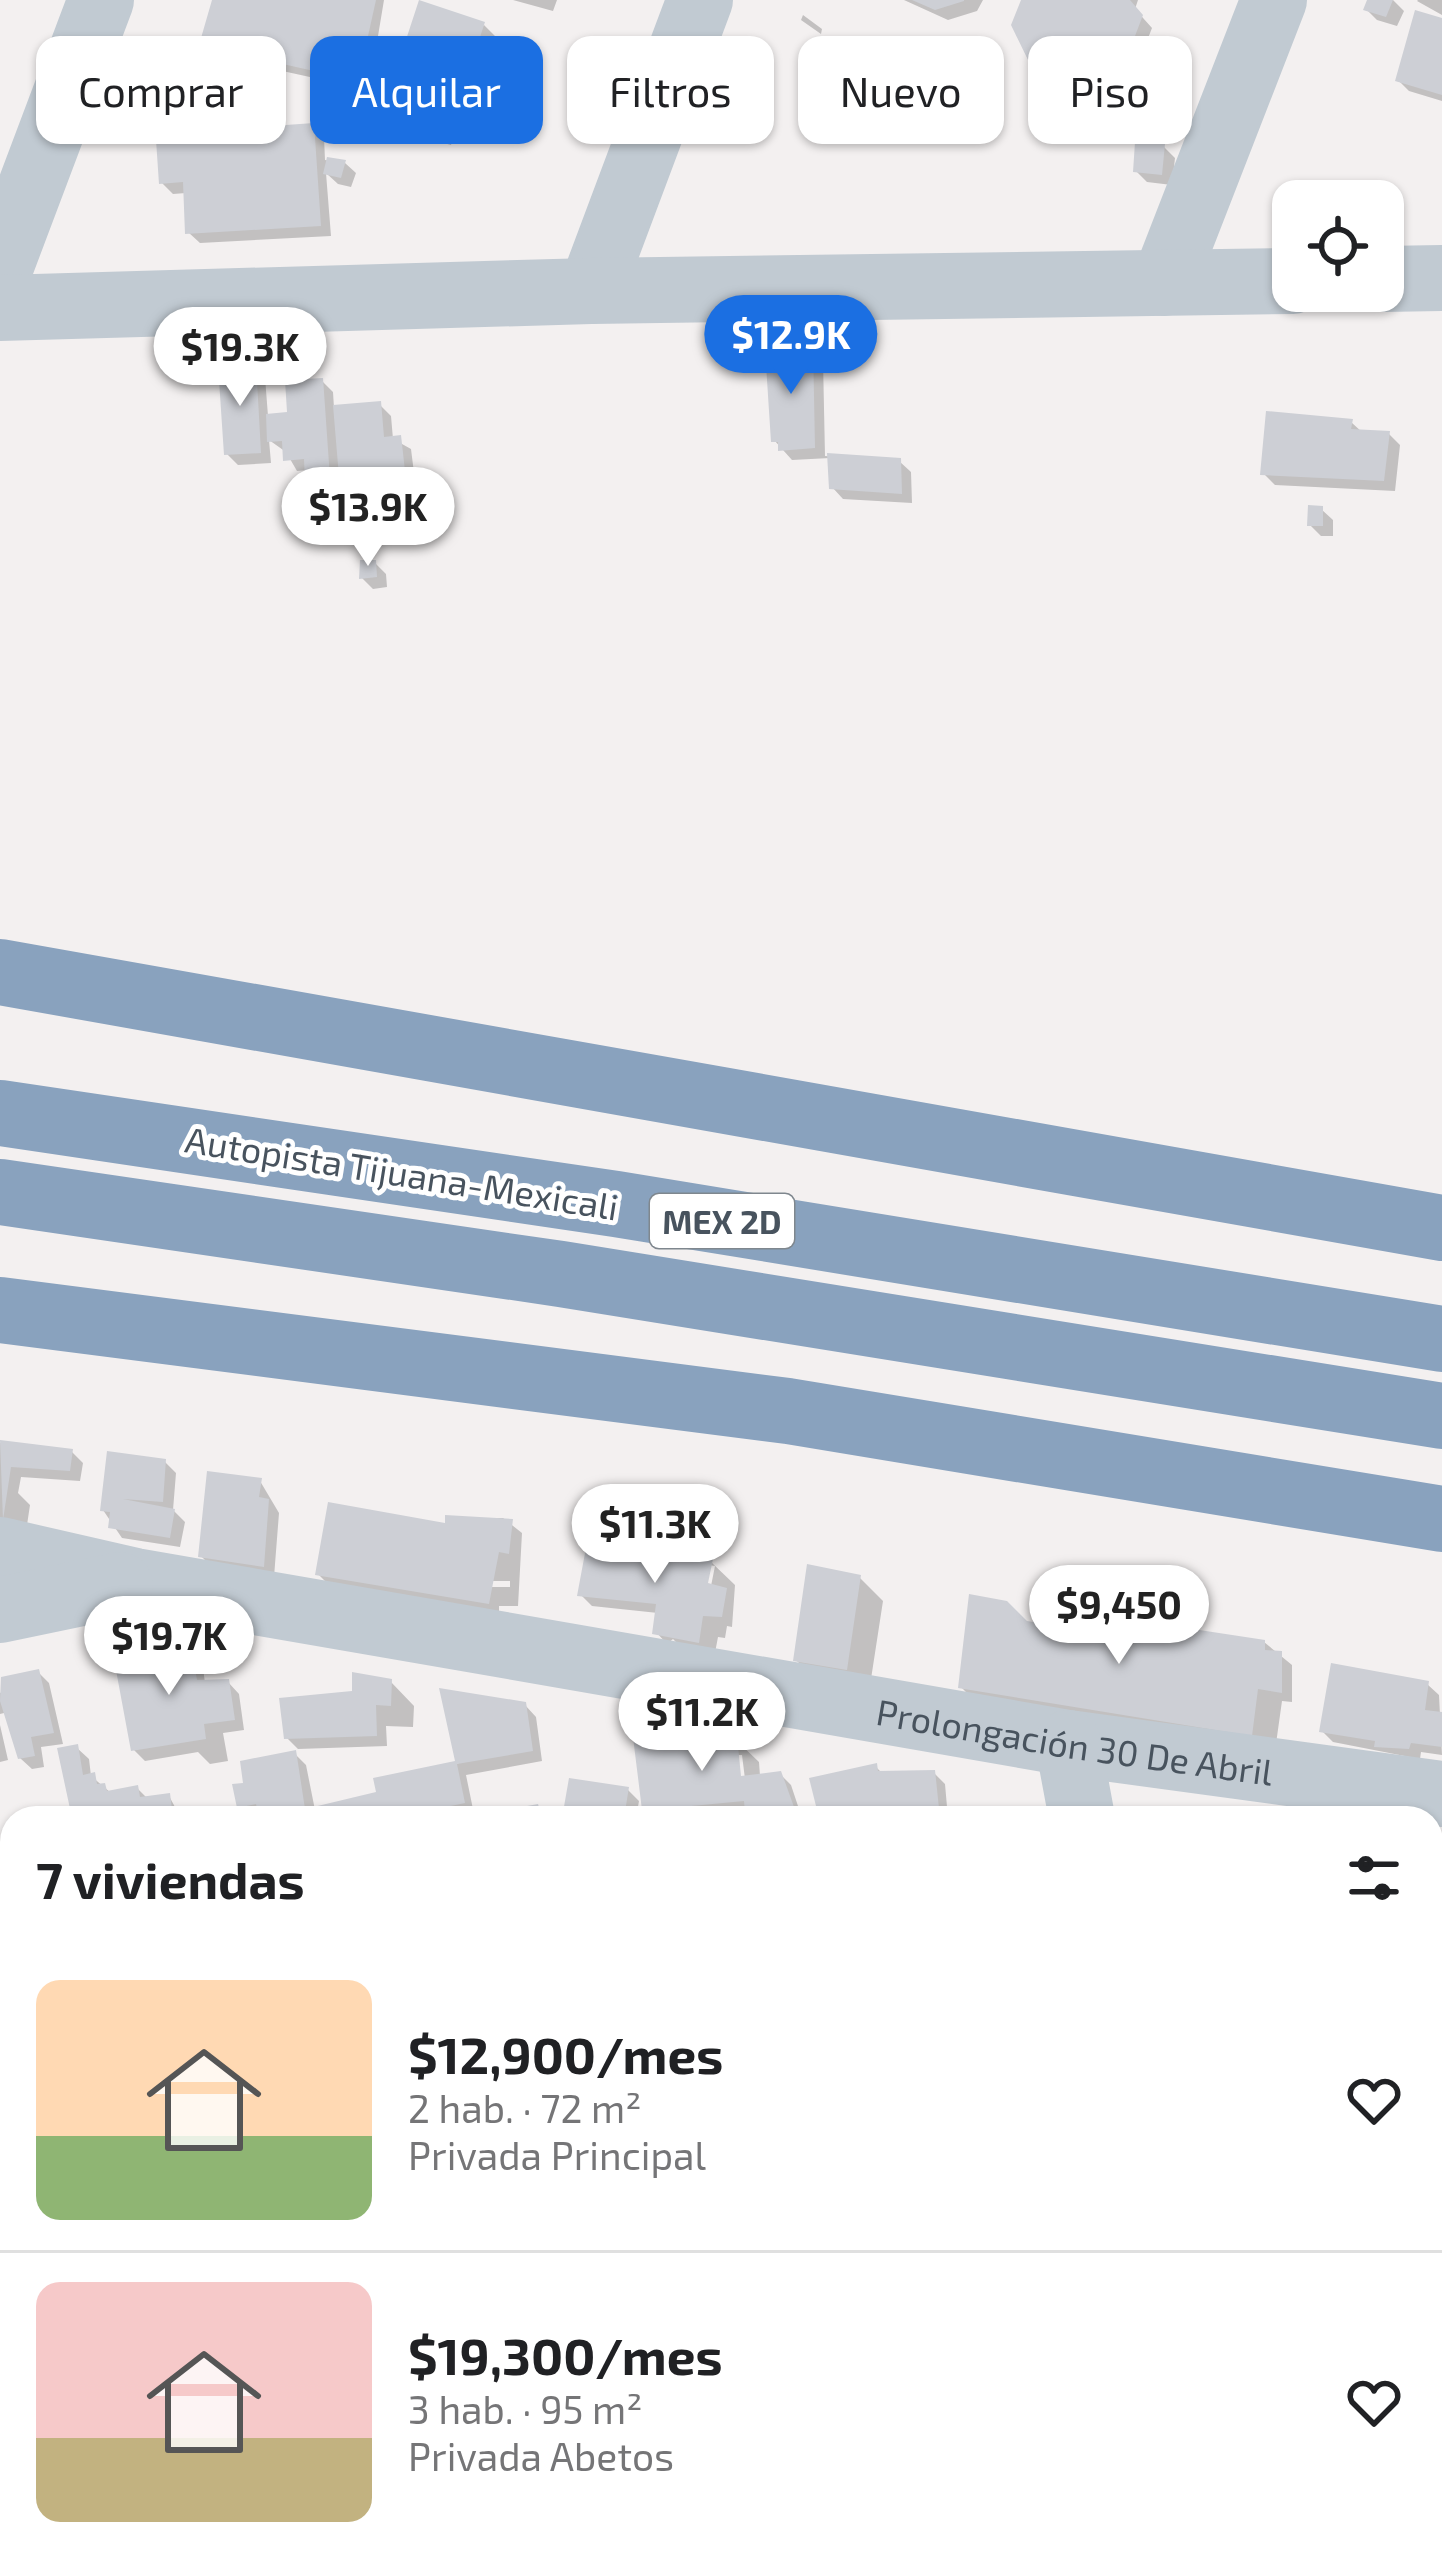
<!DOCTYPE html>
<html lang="es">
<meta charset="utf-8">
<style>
:root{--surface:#fff;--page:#f6f6f6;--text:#202124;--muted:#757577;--line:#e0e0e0;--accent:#1b6fe2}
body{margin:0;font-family:"Exo 2",sans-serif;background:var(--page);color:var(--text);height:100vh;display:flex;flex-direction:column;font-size:45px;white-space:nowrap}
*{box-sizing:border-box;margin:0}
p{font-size:39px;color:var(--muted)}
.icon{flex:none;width:66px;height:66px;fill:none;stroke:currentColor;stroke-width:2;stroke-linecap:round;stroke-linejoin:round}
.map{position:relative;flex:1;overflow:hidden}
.panel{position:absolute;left:0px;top:1806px;width:1443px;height:771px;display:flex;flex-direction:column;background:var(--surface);border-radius:36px 36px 0 0;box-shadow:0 3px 9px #0004}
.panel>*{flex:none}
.hud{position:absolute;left:36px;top:36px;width:1371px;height:108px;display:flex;gap:24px}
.buttons{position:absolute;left:1272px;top:180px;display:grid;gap:24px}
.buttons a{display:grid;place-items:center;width:132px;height:132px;border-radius:24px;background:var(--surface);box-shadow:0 3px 9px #0004;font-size:60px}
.price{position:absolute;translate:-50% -102px;padding:0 27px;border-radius:42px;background:#fff;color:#222;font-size:39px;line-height:78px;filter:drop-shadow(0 3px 6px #0008)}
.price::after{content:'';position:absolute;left:50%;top:72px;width:36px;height:27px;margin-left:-18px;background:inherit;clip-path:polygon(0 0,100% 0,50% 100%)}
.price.selected{background:var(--accent);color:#fff}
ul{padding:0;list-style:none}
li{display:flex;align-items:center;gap:36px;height:300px;padding:0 36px}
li+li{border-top:3px solid var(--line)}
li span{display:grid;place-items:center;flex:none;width:336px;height:240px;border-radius:24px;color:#555}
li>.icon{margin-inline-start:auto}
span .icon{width:144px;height:144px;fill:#fffc;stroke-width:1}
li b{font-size:51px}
h2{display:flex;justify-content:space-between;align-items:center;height:144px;padding:0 36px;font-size:51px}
.pill{padding:0 42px;border-radius:24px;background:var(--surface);box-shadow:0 3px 9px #0004;font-size:42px;line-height:108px}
.pill.selected{background:var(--accent);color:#fff}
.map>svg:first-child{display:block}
.shadow{fill:#0003;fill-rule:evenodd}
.building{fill:#cdcfd5}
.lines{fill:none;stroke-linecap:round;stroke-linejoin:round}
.street{stroke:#c1cad2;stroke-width:66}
.highway{stroke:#89a2be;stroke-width:66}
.labels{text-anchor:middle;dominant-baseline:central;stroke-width:10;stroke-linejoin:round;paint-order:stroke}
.shield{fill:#fff;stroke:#7f878e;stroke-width:3}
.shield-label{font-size:33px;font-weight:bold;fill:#48535e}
.street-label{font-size:36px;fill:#48535e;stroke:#fff}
</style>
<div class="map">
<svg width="1442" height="2575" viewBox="0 0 1442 2575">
<rect width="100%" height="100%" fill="#f3f0f0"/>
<path class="shadow" d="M215,0H384L369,90L214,56L203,45Z
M513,0H557L553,11Z
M904,0H983L977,11L948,20Z
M1024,0H1138L1135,9L1152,28L1145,46L1126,48L1119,68L1078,85L1044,73L1032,61Z
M1370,0H1393L1404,11L1397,26L1377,20L1366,9Z
M1442,0V15L1417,1L1418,0Z
M803,15L822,29L821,34L801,20Z
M1442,22V101L1409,91L1398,80Z
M484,25L495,36L487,58L474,55L455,101L463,108L451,145L394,129L383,118Z
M216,124L224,132L313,126L324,137L325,160L345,163L356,173L351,187L338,184L326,173L331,236L200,243L188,232L186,193L173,194L162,183Z
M1164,147L1175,158L1172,185L1147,182L1136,171Z
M812,349L823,360L825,456L899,461L911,472L912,503L843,499L832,487L830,458L792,460L774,440Z
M254,365L265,377L268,416L290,414L322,381L333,392L334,408L380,405L391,416L393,439L411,449L415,481L353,487L339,473L340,489L319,491L308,480V470L297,471L286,452L269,440L271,463L238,465L227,454Z
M1351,422L1363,433L1389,434L1400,445L1395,491L1275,485L1264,474Z
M1321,509L1333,520V536H1321L1310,525Z
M375,563L386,574L387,587L373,589L362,578Z
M0,1443L72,1452L83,1463L80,1481L21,1477L18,1493L30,1505L24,1545L0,1540Z
M165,1462L176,1473L173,1510L185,1522L180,1547L122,1538L103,1510Z
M260,1481L279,1513L274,1577L212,1567L201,1556Z
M448,1518H503L522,1533L518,1606H499V1614L329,1585L318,1574L448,1527ZM483,1581H510V1587H489Z
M610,1546L622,1558L711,1562L735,1585L732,1627L727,1626L725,1638L718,1637L714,1658L688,1654L673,1639L667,1644L656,1632L658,1613L592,1606L581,1595ZM709,1565L715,1566L711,1586H705Z
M860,1578L883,1601L869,1692L819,1683L796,1660Z
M1026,1624L1073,1631L1148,1626L1156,1634L1264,1642L1292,1665V1702L1282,1701L1274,1758L972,1698L961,1687Z
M190,1649L202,1660L205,1683L228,1682L239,1694L244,1730L223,1733L228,1761L210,1764L198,1752L145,1761L134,1750Z
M38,1672L49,1683L63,1744L41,1747L44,1767L32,1769L20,1758L8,1712L0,1714V1693Z
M391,1682L414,1706L413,1727L386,1726L387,1746L298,1749L287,1738L355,1693Z
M1427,1684L1439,1695L1442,1755L1421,1752L1420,1759L1333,1742L1322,1731Z
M525,1705L536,1717L542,1761L466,1775L474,1814L262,1818L251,1817L239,1806L246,1786L295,1754L306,1765L315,1810L379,1794L459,1763Z
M0,1725L8,1760L0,1762Z
M735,1739L759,1762L760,1776L780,1774L791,1785L802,1818H646ZM736,1755H742L745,1779H739Z
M77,1748L89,1759L91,1776L111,1793L137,1788L148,1799L169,1796L181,1818H75Z
M876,1767L883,1774L934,1773L945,1784L948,1818H823Z
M628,1790L639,1801L636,1818H565Z
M44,1809L52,1818H31V1810Z
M2,1869L12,1879V1889L3,1892L5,1903L0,1904Z
M12,1923V2045L0,2038V1926Z
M1431,2006L1442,2010V2108L1431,2112Z
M12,2163L11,2230L3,2232L9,2258L0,2260V2166Z
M12,2342V2529L0,2532V2345Z
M434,2565H475L477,2572L441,2575Z
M573,2565H608L605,2575H575Z
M650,2565H872L874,2575H654Z
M947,2565H1034L1036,2575H949Z
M1107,2565H1194L1198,2575H1109Z
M1311,2565H1337L1340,2574L1321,2575Z"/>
<path class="building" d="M212,0H376L358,81L199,45Z
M419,0L485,22L476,49L463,45L444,91L453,95L440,135L380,119Z
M912,0H964V1L935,10Z
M1021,0H1130L1143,15L1135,36L1115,38L1108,57L1065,76L1029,62L1011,25Z
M1367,0H1393L1386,17L1363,10Z
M1415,10L1442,18V95L1395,81Z
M217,121V130L314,123L321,226L185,234L183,182L159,184L155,125Z
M1135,142L1165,144L1162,175L1133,172Z
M327,157L346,160L341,178L323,174Z
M813,345L815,448L778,451V442H771L765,349Z
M256,362L261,453L224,455L218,365Z
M323,378L330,478L305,481L304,459L283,461L282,441L267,442L266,414L287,412L285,380Z
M381,401L384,437L401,435L405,471L339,477L333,405Z
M1266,411L1353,419L1351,429L1390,431L1384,481L1260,475Z
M827,453L901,458L902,494L829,489Z
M1308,505L1323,506V526H1307Z
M360,560H376L377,577L359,579Z
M0,1440L73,1449L70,1471L11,1467L3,1520Z
M107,1451L166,1459L163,1502L123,1499L175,1509L170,1538L108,1528L110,1512L100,1511Z
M207,1471L262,1478L259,1497L269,1499L264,1567L198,1557Z
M328,1502L445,1523V1515L513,1519L509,1554L499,1552L489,1604L315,1575Z
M588,1537L612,1544L610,1552L624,1555L625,1545L713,1559L708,1583L727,1588L722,1617L703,1616L699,1643L652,1634L656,1604L577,1596Z
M807,1564L861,1575L847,1670L793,1661Z
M969,1594L1007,1601L1027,1621L1070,1628L1072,1610L1149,1623L1148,1630L1172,1633L1173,1626L1265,1640V1650L1282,1651V1693L1258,1689L1252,1736L958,1688Z
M191,1646L197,1680L229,1679L235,1720L204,1724L206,1739L131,1751L113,1654Z
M1331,1663L1429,1681L1425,1710L1442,1712V1747L1411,1743L1409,1749L1374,1747L1375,1741L1319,1732Z
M39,1669L54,1733L31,1737L35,1756L18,1759L0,1701L1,1677Z
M352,1672L392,1679L391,1706L376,1705L377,1736L284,1739L279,1698L352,1691Z
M439,1688L526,1702L533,1751L457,1764L465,1803L441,1808L443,1818H259L256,1804L237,1808L232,1784L243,1783L240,1761L296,1750L305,1809L376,1792L373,1778L455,1761Z
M631,1721L737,1736L741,1776L781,1771L798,1818H726L727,1810L745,1812L744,1801L660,1809L661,1818H643Z
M78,1744L83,1775L95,1772L97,1784L105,1783L107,1791L138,1785L140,1797L170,1793L173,1818H72L57,1748Z
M877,1763L878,1771L935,1770L940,1818H819L809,1778Z
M569,1778L629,1787L624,1818H562Z
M538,1804L542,1818H474L473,1816Z
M12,1920V2024L0,2026V1922Z
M1442,2002V2095L1431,2097V2003Z
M12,2160V2200L0,2202V2163Z
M12,2339V2392L0,2396V2342Z
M12,2416V2516L0,2519V2419Z
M1442,2515V2575H1348L1345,2565H1431V2517Z
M647,2565H689V2567L649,2574Z
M703,2565H865L867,2575H705Z
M944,2565H1018L1020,2575H905Z
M1104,2565H1188L1190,2570L1106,2575Z"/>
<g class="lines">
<g class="street">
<path d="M0,268L101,0"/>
<path d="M1383,279L1442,278"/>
<path d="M1164,283L1274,0"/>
<path d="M591,291L700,0"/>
<path d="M0,308L591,291L1293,281"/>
<path id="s1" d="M0,1550L135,1581L1068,1743L1442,1794"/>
<path d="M0,1610L120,1585"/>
<path d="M1068,1743L1082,1818"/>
<path d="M0,2095L12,2092"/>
<path d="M1431,2274L1442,2272"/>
<path d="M1248,2565L1250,2575"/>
<path d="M26,2575L74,2565"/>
</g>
<path class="highway" d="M0,972L1442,1228
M0,1113L616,1204L1442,1339
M0,1192L561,1274L1442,1416
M0,1310L788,1411L1442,1519"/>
</g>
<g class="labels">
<rect class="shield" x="650" y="1194" width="144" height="54" rx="9"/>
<g class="shield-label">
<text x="722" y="1221">MEX 2D</text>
</g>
<g class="street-label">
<text transform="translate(402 1172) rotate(9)">Autopista Tijuana-Mexicali</text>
<text stroke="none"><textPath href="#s1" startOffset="1092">Prolongación 30 De Abril</textPath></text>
</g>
</g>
</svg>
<div class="buttons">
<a><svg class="icon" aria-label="locate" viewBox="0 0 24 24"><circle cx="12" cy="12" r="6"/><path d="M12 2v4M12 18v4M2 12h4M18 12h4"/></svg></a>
</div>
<b class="price selected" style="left:791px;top:397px">$12.9K</b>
<b class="price" style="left:240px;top:409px">$19.3K</b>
<b class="price" style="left:368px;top:569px">$13.9K</b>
<b class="price" style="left:655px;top:1586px">$11.3K</b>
<b class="price" style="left:1119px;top:1667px">$9,450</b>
<b class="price" style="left:169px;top:1698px">$19.7K</b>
<b class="price" style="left:702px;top:1774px">$11.2K</b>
<div class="hud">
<a class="pill">Comprar</a>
<a class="pill selected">Alquilar</a>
<a class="pill">Filtros</a>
<a class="pill">Nuevo</a>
<a class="pill">Piso</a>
</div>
<section class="panel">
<h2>7 viviendas<svg class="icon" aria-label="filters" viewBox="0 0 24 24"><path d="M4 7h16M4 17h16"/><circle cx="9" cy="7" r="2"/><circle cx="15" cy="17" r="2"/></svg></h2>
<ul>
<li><span style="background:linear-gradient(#ffd9b3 65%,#8fb573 0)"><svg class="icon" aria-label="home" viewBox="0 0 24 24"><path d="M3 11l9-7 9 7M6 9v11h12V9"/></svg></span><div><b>$12,900/mes</b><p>2 hab. · 72 m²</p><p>Privada Principal</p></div><svg class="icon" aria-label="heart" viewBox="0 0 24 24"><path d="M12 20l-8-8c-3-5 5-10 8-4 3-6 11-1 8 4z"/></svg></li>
<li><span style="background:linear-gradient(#f6c9c9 65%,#c2b280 0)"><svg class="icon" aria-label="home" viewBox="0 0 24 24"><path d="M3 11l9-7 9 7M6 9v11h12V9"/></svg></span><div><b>$19,300/mes</b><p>3 hab. · 95 m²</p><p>Privada Abetos</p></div><svg class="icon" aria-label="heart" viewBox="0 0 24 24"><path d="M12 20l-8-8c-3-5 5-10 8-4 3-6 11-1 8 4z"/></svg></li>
</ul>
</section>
</div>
